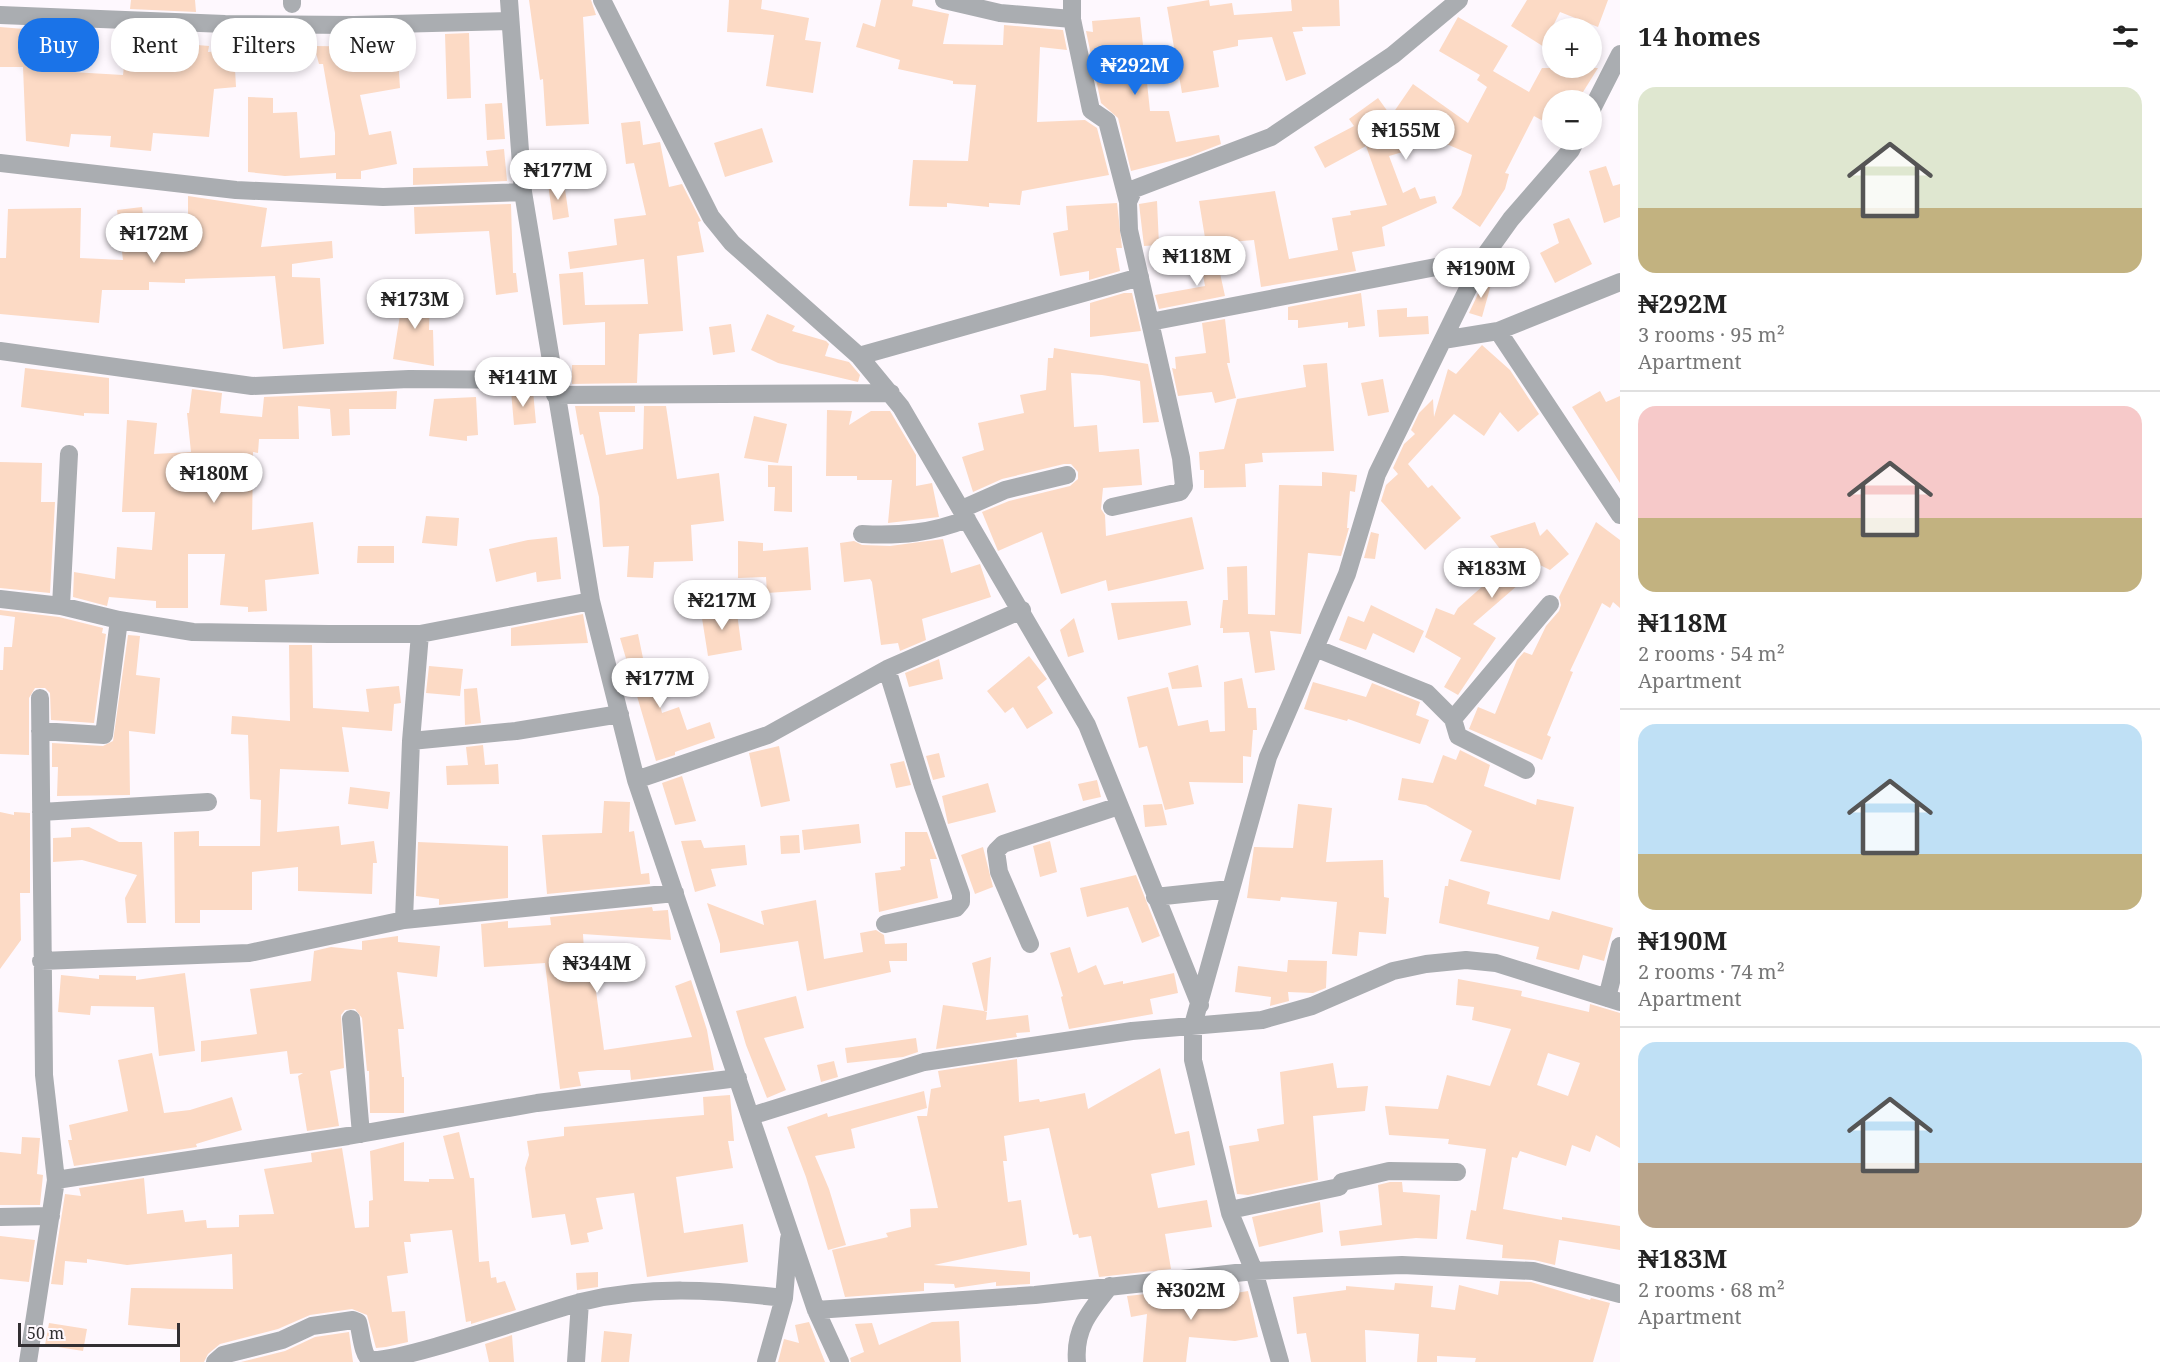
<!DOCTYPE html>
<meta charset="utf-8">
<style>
:root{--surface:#fff;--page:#f6f6f6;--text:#222;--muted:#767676;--line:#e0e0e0;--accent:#1a73e8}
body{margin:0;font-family:"Noto Serif",serif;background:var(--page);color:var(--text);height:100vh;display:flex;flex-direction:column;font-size:22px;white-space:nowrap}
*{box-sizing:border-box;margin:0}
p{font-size:20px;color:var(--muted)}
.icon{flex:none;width:33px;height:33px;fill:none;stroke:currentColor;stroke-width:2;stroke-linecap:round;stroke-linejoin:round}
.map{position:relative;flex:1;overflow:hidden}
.details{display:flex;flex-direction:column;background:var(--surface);width:540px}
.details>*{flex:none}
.banner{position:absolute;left:18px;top:18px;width:570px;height:54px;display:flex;gap:12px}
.controls{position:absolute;left:1542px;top:18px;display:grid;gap:12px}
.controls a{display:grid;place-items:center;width:60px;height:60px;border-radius:50%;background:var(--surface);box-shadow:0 3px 9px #0003;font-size:30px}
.scale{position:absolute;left:18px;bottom:15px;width:162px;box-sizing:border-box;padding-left:6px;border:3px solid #322f32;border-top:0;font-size:16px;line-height:21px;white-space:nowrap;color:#322f32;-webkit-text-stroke:4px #fef8fe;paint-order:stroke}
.price{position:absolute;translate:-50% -51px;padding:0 14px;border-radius:21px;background:#fff;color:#222;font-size:20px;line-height:39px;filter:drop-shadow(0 2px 3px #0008)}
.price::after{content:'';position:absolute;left:50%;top:36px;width:18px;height:14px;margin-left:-9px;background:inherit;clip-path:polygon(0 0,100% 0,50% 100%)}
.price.on{background:var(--accent);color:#fff}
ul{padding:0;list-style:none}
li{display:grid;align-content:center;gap:12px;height:318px;padding:0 18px}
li+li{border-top:2px solid var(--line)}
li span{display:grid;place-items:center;height:186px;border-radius:18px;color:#555}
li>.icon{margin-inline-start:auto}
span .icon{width:108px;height:108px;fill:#fffc;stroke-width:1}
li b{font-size:26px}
h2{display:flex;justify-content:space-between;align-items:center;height:72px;padding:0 18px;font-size:26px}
.chip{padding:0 21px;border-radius:24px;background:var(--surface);box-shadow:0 3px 9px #0003;font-size:21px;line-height:54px}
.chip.on{background:var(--accent);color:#fff}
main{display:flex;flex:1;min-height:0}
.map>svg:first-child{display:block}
.building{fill:#fcdac5;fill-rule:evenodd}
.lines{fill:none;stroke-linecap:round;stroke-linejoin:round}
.street{stroke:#aaadb1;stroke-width:18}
</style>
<main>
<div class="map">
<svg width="1620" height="1362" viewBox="0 0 1620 1362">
<rect width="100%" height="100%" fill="#fef8fe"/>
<path class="building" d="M131,0H195L196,12L130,9Z
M529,0H591L596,15L583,17L589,124L546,126L543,79L540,80Z
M729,0H762L761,9L809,18L805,40L821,42L813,93L766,86L774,35L727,32Z
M881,0H913L912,6L949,14L943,44L1003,45L1004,25L1063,30L1067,50L1040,47L1037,122L1085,120L1097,128L1109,175L1022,191L1020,205L989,203V207L947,203V207L909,206L913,160L968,161L976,85L953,84V81L898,69L900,60L856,47L863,23L875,27Z
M1209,0L1210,6L1232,3L1234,15L1292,11L1291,0H1339L1340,26L1302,27L1303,31L1293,32L1306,74L1286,81L1272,37L1238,40V46L1213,51L1219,87L1182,93L1167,7Z
M1527,0H1608L1598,27L1560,12L1552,28V52L1511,26Z
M1140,17L1150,111H1169L1176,142L1219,135L1221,144L1190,156L1131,171L1118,118L1101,103L1086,31L1093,32L1092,21Z
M1458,17L1508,46L1493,71L1529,92L1542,68H1598L1578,100H1552V126L1534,116L1505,173L1509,174L1505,189L1480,227L1452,208L1461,195L1472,155L1428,136L1404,119L1413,149L1389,156L1403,193L1415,187L1420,199L1435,196L1437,203L1382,227L1385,246L1352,252L1356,271L1261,287L1254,240L1206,244L1199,201L1275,191L1289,259L1338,250L1332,218L1351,215L1350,211L1387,205L1366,146L1325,168L1314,147L1354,126L1349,119L1378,98L1391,116L1413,84L1468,123L1487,87L1477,80L1480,75L1439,51Z
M0,27L48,31L47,37L65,39L63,60L73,61L72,72L123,75L128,31L162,33V42L209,46L208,52L234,50L236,87L214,89L209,137L153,133L151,151L110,147L111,136L71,134L69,147L26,141L23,67H0Z
M469,33L471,98L447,99L445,34Z
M271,45L292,46L293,64H271Z
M314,46L385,47L387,58H398L400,88L360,95L369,135L391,131L397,164L361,171V179H336V173L285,176L248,172V97L273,98V113L297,112L300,158L335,155V133L323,64H319Z
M502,103L505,139L487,140L485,104Z
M640,121L643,145L660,142L669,187L682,184L701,221L698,222L704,252L677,256L683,331L639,334L637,383L572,384V365H605V322L563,325L559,274L583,272L585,305L648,304L644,259L570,269L568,252L617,245L614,219L646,215L634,163L626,164L621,123Z
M762,128L773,162L725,177L714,143Z
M504,149L507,181L413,185V168L488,166L486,151Z
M1606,166L1613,186L1620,184V217L1604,223L1589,171Z
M564,182L569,217L553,220L548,184Z
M188,196L267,208L261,247L332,241L333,258L292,264V277L320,278L324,344L283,349L275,276L185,279V283L149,282V290H102L99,323L0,314V258H6L8,209L81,208L80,258L123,260L117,210L142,207L146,238H188Z
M1157,201L1159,245L1144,246L1139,204Z
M1117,203L1122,248H1116L1120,271L1089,280V271L1060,276L1053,233L1068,230L1066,206Z
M511,204L513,273H516L518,292L496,295L489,231L415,234L414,207Z
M1569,218L1592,264L1555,283L1540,253L1559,243L1553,224Z
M1216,255L1225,296L1159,309L1155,295L1205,286L1200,258Z
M1485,279L1492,281L1482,317L1469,313Z
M404,290L430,293L429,330H433L434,366L393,359Z
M1124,293H1132L1141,331L1090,337V303Z
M1361,293L1365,326L1348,328V322L1298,328V320H1288V307Z
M1407,308V317L1428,316L1429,334L1379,337L1377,310Z
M767,314L795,326L792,331L826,341L829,344L825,356L849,362L860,375L858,382L778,363L751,350Z
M1225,319L1230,363H1227L1236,398L1215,403L1212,392L1178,396L1172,368L1176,369L1175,357L1206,353L1202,323Z
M731,324L735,352L713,355L709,327Z
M1482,345L1510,370L1539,414L1518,432L1500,412L1484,436L1454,414L1408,464L1428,488L1432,485L1461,518L1425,550L1381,501L1386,485L1398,474L1393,468L1404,444L1415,434L1411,430L1419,413L1433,399L1434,417L1448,369L1456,374Z
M1054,348L1148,364L1159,422L1143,423L1140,381L1102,375L1071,373L1074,427L1097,425L1099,452L1139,449L1142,485L1103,488L1101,509L1105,515L1106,536L1192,517L1204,569L1108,591L1106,580L1061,594L1042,532L998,551L982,512L1009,501L1070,486L1078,479V472L1071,464H1064L1002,479L973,492L962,457L984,450L978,423L1024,413L1020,395L1046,390L1048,358H1053Z
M1327,363L1334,451L1262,453L1263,462L1245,464L1246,487L1204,488V470H1200L1199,452L1224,449L1237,399L1306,387L1303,365Z
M25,368L109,378V414L84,413V416L21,407Z
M1383,379L1389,412L1368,416L1361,383Z
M192,389L222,393L220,413L262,417L264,397L397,391L396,409H349L350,435L332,436L330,409L298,406L299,439H259L258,453L253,452L252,530L313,522L319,574L265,580L267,611L248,612V607L220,605L225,554H188V608H156V601L109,597L107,606L73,597L74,572L115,579L117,547L152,550L155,512H122L127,420L157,423L154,454L191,452L187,413H189Z
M511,391H533L536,423L514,425Z
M1600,391L1606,402L1620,396V483L1572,407Z
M476,397L478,435L467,436V441L429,436L434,399Z
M575,406H635V412H599L606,455L643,449L644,406H666L677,479L719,473L724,521L691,525L693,561L654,562L653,578L627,577L629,546L603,547L599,497L583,434L580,435Z
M827,410L852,411L849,425L871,411H890L916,455V486L932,483L939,517L888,523L892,480H857V476H826Z
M754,416L787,424L778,463L744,458Z
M0,462L42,463L41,502H55L50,593L0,588Z
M768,465L792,466V512L774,511L775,487H768Z
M1322,472L1357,475L1355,492L1350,491L1347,528H1349L1341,556L1308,553L1301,634L1270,631L1275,670L1255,673L1249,632L1223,633V628H1220L1223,600H1228L1227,567L1247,566L1248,614L1275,615L1279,485L1322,486Z
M426,516L459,518L457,546L422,543Z
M1535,522L1540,536L1547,529L1569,554L1550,570L1540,565L1530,582L1526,578L1473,624L1496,638L1458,695L1444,687L1461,658L1425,637L1436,608L1454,615L1458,608L1510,562L1490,536Z
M1596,522L1620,540V608L1613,602L1610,608L1602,603L1570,671L1573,672L1547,735L1551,737L1542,760L1469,729L1478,707L1495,714L1517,660L1524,652L1532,655L1546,626L1559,611L1561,605L1559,597Z
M1371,532L1379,534L1375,559L1364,558Z
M557,537L561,579L537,582L536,572L496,582L489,549L528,540Z
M943,539L951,573L980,564L991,597L922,619L926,640L900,651L898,643L881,645L872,582L870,579L844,582L840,543L854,541L862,545L890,546Z
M738,541L763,543V551L808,547L811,590L767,593L766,577L738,578Z
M358,546H394V563H357Z
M1187,601L1191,625L1118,640L1111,603Z
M1371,605L1424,631L1414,653L1373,633L1366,650L1339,640L1348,616L1364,622Z
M736,606L742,650L708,656L701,612Z
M0,610L59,617L103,628L102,633L106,634L94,723L51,720L50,693L45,688H35L29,698V755L0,754V670H3L4,647H12L15,617L0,615Z
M583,614L588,643L511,646V628Z
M1074,618L1084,652L1068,657L1060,630Z
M638,634L644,663L649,662L662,713L679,707L687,730L710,722L715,738L675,752V755L656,761L620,638Z
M128,635L140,636L136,675L160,678L155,734L129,731L130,795L57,796L58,767H52V743L103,746L113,741Z
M289,645H312L313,708L369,712L366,689L399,686L401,703L394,704L392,731L342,727L349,772L280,769L277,832L339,826L341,845L374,841L377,863H373L372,894L298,891V867L252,872V910H200V923H175L174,832L199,831V846H260L261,800L250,799L248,735L231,734L232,716L290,721Z
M1029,656L1047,679L1037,687L1053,713L1027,729L1013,707L1005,713L987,691Z
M939,659L943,679L909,687L905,673Z
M1198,665L1202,687L1172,689L1168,673Z
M429,666L463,669L460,696L426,693Z
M1242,678L1248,708H1256L1257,730H1253L1251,757L1243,756V783L1189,782L1194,804L1165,810L1147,746L1139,748L1127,697L1168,687L1178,726L1208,720L1210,732L1225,731L1224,682Z
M1313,682L1366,697L1372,683L1420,702L1416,715L1429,720L1420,744L1348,719L1347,721L1304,709Z
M477,688L481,723L465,725L464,689Z
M483,745L485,765L498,764L499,784L447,785L446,766L468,765L466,747Z
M779,746L790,801L761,807L749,753Z
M1460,750L1490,765L1484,786L1536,805L1537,799L1574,807L1560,880L1460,861L1472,831L1426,805L1398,800L1402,778L1433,783L1443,755L1456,760Z
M939,753L945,777L933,780L926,756Z
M904,761L911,785L896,788L890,764Z
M682,776L696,821L675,825L662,783Z
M1097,780L1101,797L1083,801L1078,784Z
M988,783L996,812L948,824L942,796Z
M350,787L390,792L388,809L348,804Z
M604,801L630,802L629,832L634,831L641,874L649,873L650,884L547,894L542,835L602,833Z
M1162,804L1167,825L1145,827L1143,805Z
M1298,804L1332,808L1326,862L1383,860L1384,897L1389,898L1386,934L1359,932L1357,956L1332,954L1337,902L1281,897L1280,901L1247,898L1254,847L1293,848Z
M0,812L14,815V812L30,813V893H20L21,940L0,969Z
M859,824L861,843L804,850L802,830Z
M89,827L119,842H142L146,923H127L125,898L137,875L82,860L53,862V838L71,837V828Z
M905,832H927L937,859H930L938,898L879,912L875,873L901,870L900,867L905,866Z
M799,835L800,853L781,854L780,836Z
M701,840L704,848L745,845L747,865L711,869L716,886L695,892L681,841Z
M1050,841L1057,872L1040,877L1033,846Z
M418,842L508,846V898L439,905V899L416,896Z
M983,847L993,887L975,894L961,855Z
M1136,875L1160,936L1142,943L1128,907L1087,917L1080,888Z
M1449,879L1490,892L1487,904L1549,920L1552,911L1613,928L1604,961L1583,955L1579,970L1536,959L1539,947L1439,923L1445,886H1448Z
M816,900L824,959L863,952L860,933L876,930L884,935L885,944L907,943V961H889L891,972L807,991L798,941L720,953V944L707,903L764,925L761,911Z
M652,907L653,911L668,910L671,940L583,934L585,969H593L604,1050L692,1037L675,986L691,980L707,1030L714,1070L631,1080L630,1070H598L578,1072L581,1086L560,1089L545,963L484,967L481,924L508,921V928L551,925L550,917Z
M398,936V942L440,946L437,977L397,972L404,1029H398L402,1077H404V1113H370L369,1071H367L362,1018L355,1009L345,1010L341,1015L344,1068L330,1071L339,1126L307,1131L298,1076L303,1073L290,1074L287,1051L201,1062V1041L257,1034L250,989L311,981L314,951L331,947L362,950V941Z
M1070,947L1078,973L1096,965L1104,985L1123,981V984L1174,973L1178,993L1150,999L1153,1014L1069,1029L1061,997L1063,996L1050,953Z
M991,957L987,1011H984L987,1012L986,1020L1028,1015L1030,1032L1016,1033L1017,1037L936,1049L943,1005L984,1011L972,963Z
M1288,960L1327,961L1326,988L1313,993L1288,992L1289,1001L1270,1006L1271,997L1235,992L1238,966L1287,972Z
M185,973L195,1051L159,1056L154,1007L91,1006L90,1015L58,1012L61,975L99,979V975L136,976V980Z
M1458,979L1522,991L1521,996L1589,1012L1590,1004L1620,1013V1148L1596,1135L1590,1152L1572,1145L1566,1166L1520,1151L1517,1158L1512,1157L1503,1209L1562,1220V1217L1620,1226V1250L1559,1240L1555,1265L1534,1260L1502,1258L1503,1245L1466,1239L1471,1210L1476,1211L1486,1149L1448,1144L1449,1139L1389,1135L1385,1106L1438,1109L1447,1075L1490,1086L1511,1029L1472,1020L1474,1007L1456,1005ZM1548,1053L1580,1063L1568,1096L1537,1085Z
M796,996L804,1028L764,1038L786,1090L767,1098L746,1045L736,1011Z
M916,1038L918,1052L903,1057L847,1063L845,1048Z
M152,1053L164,1113L190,1110L232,1097L242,1130L196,1144L197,1147L74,1166L68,1140H72L69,1125L128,1111L118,1060Z
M1017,1059L1019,1102L1039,1099L1040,1102L1085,1093L1088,1109L1160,1068L1175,1134L1189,1131L1195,1165L1151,1174L1158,1208L1207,1200L1212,1227L1165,1234L1171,1269L1099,1277L1091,1236L1079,1238L1078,1234L1073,1235L1049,1128L1004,1136L1007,1161H1003L1008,1202L1021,1200L1027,1245L934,1265L1030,1272V1284L996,1286V1282L955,1288L954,1284L924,1283V1291L845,1297L832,1250L888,1237L886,1233L911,1227L910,1209L938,1208L917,1116H927L931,1089L941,1087L938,1071Z
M834,1061L838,1077L821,1082L817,1065Z
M1333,1063L1337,1088L1368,1086L1365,1111L1313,1116L1318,1180L1248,1195L1237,1194L1229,1146L1259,1141L1257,1129L1284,1124L1280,1072Z
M924,1091L927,1108L851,1129L855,1148L815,1156L829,1189L846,1245L828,1250L806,1177L787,1127L827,1113L828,1117Z
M730,1095L734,1141H728L733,1168L676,1177L684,1233L743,1224L748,1262L647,1277L634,1193L596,1198L603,1229L587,1233L589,1242L571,1245L565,1214L532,1218L525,1168L529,1155L527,1141L564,1136V1127L704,1115L703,1097Z
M459,1132L470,1178H474L479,1262L489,1261L491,1278L496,1277L497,1283L505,1281L516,1310L471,1324V1321L466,1322L452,1230L410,1234L411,1242H404L408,1273L387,1276L392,1312L405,1311L408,1342L386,1347L376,1348L367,1315L352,1309L310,1315L278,1329L220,1344L208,1354L204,1362H180V1330L128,1325L131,1288L233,1289L232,1254L127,1265L87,1259V1263L65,1261L63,1285L51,1284L65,1194L81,1196L79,1188L144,1178L147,1214L183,1210L185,1222L206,1220L207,1228L239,1227V1215L274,1214L264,1169L312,1162L311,1153L342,1148L355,1228L369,1227V1201L373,1200L370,1151L404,1142V1181L429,1182V1179H454L443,1136Z
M22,1137L40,1138L37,1174L43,1175L40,1205H0V1152L21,1154Z
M1390,1182H1402L1403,1192L1440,1195L1437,1239L1416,1238L1341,1246L1339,1231L1382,1225L1378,1185Z
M1320,1202L1323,1232L1259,1247L1252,1217Z
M0,1236L35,1240L29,1282L0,1279Z
M598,1272V1287L577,1290L576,1273Z
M1500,1281L1531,1282L1590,1300L1591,1298L1610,1303L1593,1362H1475L1476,1358L1437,1356V1362H1417L1419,1334L1365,1330L1366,1362H1311L1306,1333L1297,1334L1293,1297L1346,1290V1286L1394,1290L1395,1283L1433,1286L1431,1307L1455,1310L1459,1285L1498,1295Z
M1175,1291L1218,1296L1248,1291L1258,1337L1235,1341L1189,1337L1186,1362H1143L1147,1314L1131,1317L1127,1296Z
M959,1321L961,1362H851L850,1358L864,1352L855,1324L872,1323L879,1345L932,1322Z
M809,1322L825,1362H778L784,1339L799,1343L795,1325Z
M49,1323L87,1329L83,1351L45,1345Z
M604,1331L632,1334L629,1362H601Z
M349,1332L353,1362H241L285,1351L315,1337Z
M512,1335L514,1362H489L485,1344Z"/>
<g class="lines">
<path class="street" d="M509,0L523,192L591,601L636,780L816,1310L840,1362
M602,0L711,217L732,243L859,356L901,407L1087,725L1200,1005
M944,0L1000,13L1072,19V0
M292,4V0
M0,15L225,24L354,25L510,21
M1072,19L1091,110L1107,121L1128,202
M1592,109L1620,54
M0,163L236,190L383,197L523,192
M1150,322L1483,258
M1498,331L1620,515
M1443,340L1498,331L1620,282
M0,351L252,386L409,379L553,380
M859,356L1140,277
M555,395L891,393
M1112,507L1180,492L1184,486L1181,458L1129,230L1128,202L1134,189L1271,137L1393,55L1459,0
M962,509L1005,490L1067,475
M862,534C900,536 932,533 967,519
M0,599L61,606L119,620L193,632L329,634H420L591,601
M61,606L69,454
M1315,648L1427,693L1453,719L1458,736L1526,770
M1453,719L1550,604
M40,731L104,735L119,620
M411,741L516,731L620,714
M636,780L768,735L887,669L1022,610
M41,812L208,802
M1155,897L1230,889
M404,920L411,741L420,634
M885,924L956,908L961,902V894L923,786L887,669
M1030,944L999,872L996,851L1003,844L1119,806
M41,961L249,953L404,920L675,893
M1607,998L1620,946
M351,1019L361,1134
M751,1116L924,1062L1132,1031L1262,1020L1312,1006L1393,971L1426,964L1466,960L1496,963L1620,1002
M56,1180L348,1136L537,1103L738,1078
M1230,1213V1210L1339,1187L1342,1182L1389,1171L1457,1172
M0,1217L51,1216
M816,1310L1035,1295L1254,1271L1402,1265L1533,1271L1620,1294
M28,1362L56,1180L44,1075L40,698
M215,1362L223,1355L282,1340L312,1326L353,1320L358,1322C361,1331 362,1356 371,1360C402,1362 543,1312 581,1302C649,1285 715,1290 784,1298
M576,1362L580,1302
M766,1362L784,1298L789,1239
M1077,1362C1074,1329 1090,1311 1110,1286
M1280,1362L1254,1271L1230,1213L1193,1060V1025L1268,757L1347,574L1377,474L1483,258L1511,219L1571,150L1576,140"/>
</g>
</svg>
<div class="controls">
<a>+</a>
<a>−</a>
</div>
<div class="scale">50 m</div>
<b class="price on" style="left:1135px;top:96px">₦292M</b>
<b class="price" style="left:1406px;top:161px">₦155M</b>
<b class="price" style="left:558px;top:201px">₦177M</b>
<b class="price" style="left:154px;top:264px">₦172M</b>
<b class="price" style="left:1197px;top:287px">₦118M</b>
<b class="price" style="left:1481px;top:299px">₦190M</b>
<b class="price" style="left:415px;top:330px">₦173M</b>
<b class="price" style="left:523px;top:408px">₦141M</b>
<b class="price" style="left:214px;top:504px">₦180M</b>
<b class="price" style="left:1492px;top:599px">₦183M</b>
<b class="price" style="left:722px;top:631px">₦217M</b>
<b class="price" style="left:660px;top:709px">₦177M</b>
<b class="price" style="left:597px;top:994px">₦344M</b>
<b class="price" style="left:1191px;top:1321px">₦302M</b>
<div class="banner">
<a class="chip on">Buy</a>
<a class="chip">Rent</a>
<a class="chip">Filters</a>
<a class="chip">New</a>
</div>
</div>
<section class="details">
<h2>14 homes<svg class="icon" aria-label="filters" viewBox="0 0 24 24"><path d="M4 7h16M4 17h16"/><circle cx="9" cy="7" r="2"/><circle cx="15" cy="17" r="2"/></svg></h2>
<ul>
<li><span style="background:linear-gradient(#dfe7d0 65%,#c2b280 0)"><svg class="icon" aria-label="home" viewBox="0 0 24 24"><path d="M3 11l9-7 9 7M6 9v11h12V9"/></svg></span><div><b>₦292M</b><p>3 rooms · 95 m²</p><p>Apartment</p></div></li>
<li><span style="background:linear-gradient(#f6c9c9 60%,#c2b280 0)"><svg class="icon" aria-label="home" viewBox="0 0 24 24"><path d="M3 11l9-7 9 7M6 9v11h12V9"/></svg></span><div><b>₦118M</b><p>2 rooms · 54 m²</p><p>Apartment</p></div></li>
<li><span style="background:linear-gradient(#bfe0f5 70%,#c2b280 0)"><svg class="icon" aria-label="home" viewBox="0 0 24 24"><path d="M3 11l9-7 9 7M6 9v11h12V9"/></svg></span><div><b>₦190M</b><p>2 rooms · 74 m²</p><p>Apartment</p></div></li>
<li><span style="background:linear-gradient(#bfe0f5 65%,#b9a48a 0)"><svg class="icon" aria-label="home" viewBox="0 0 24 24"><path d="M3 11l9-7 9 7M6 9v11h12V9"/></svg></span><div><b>₦183M</b><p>2 rooms · 68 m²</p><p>Apartment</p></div></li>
</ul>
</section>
</main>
